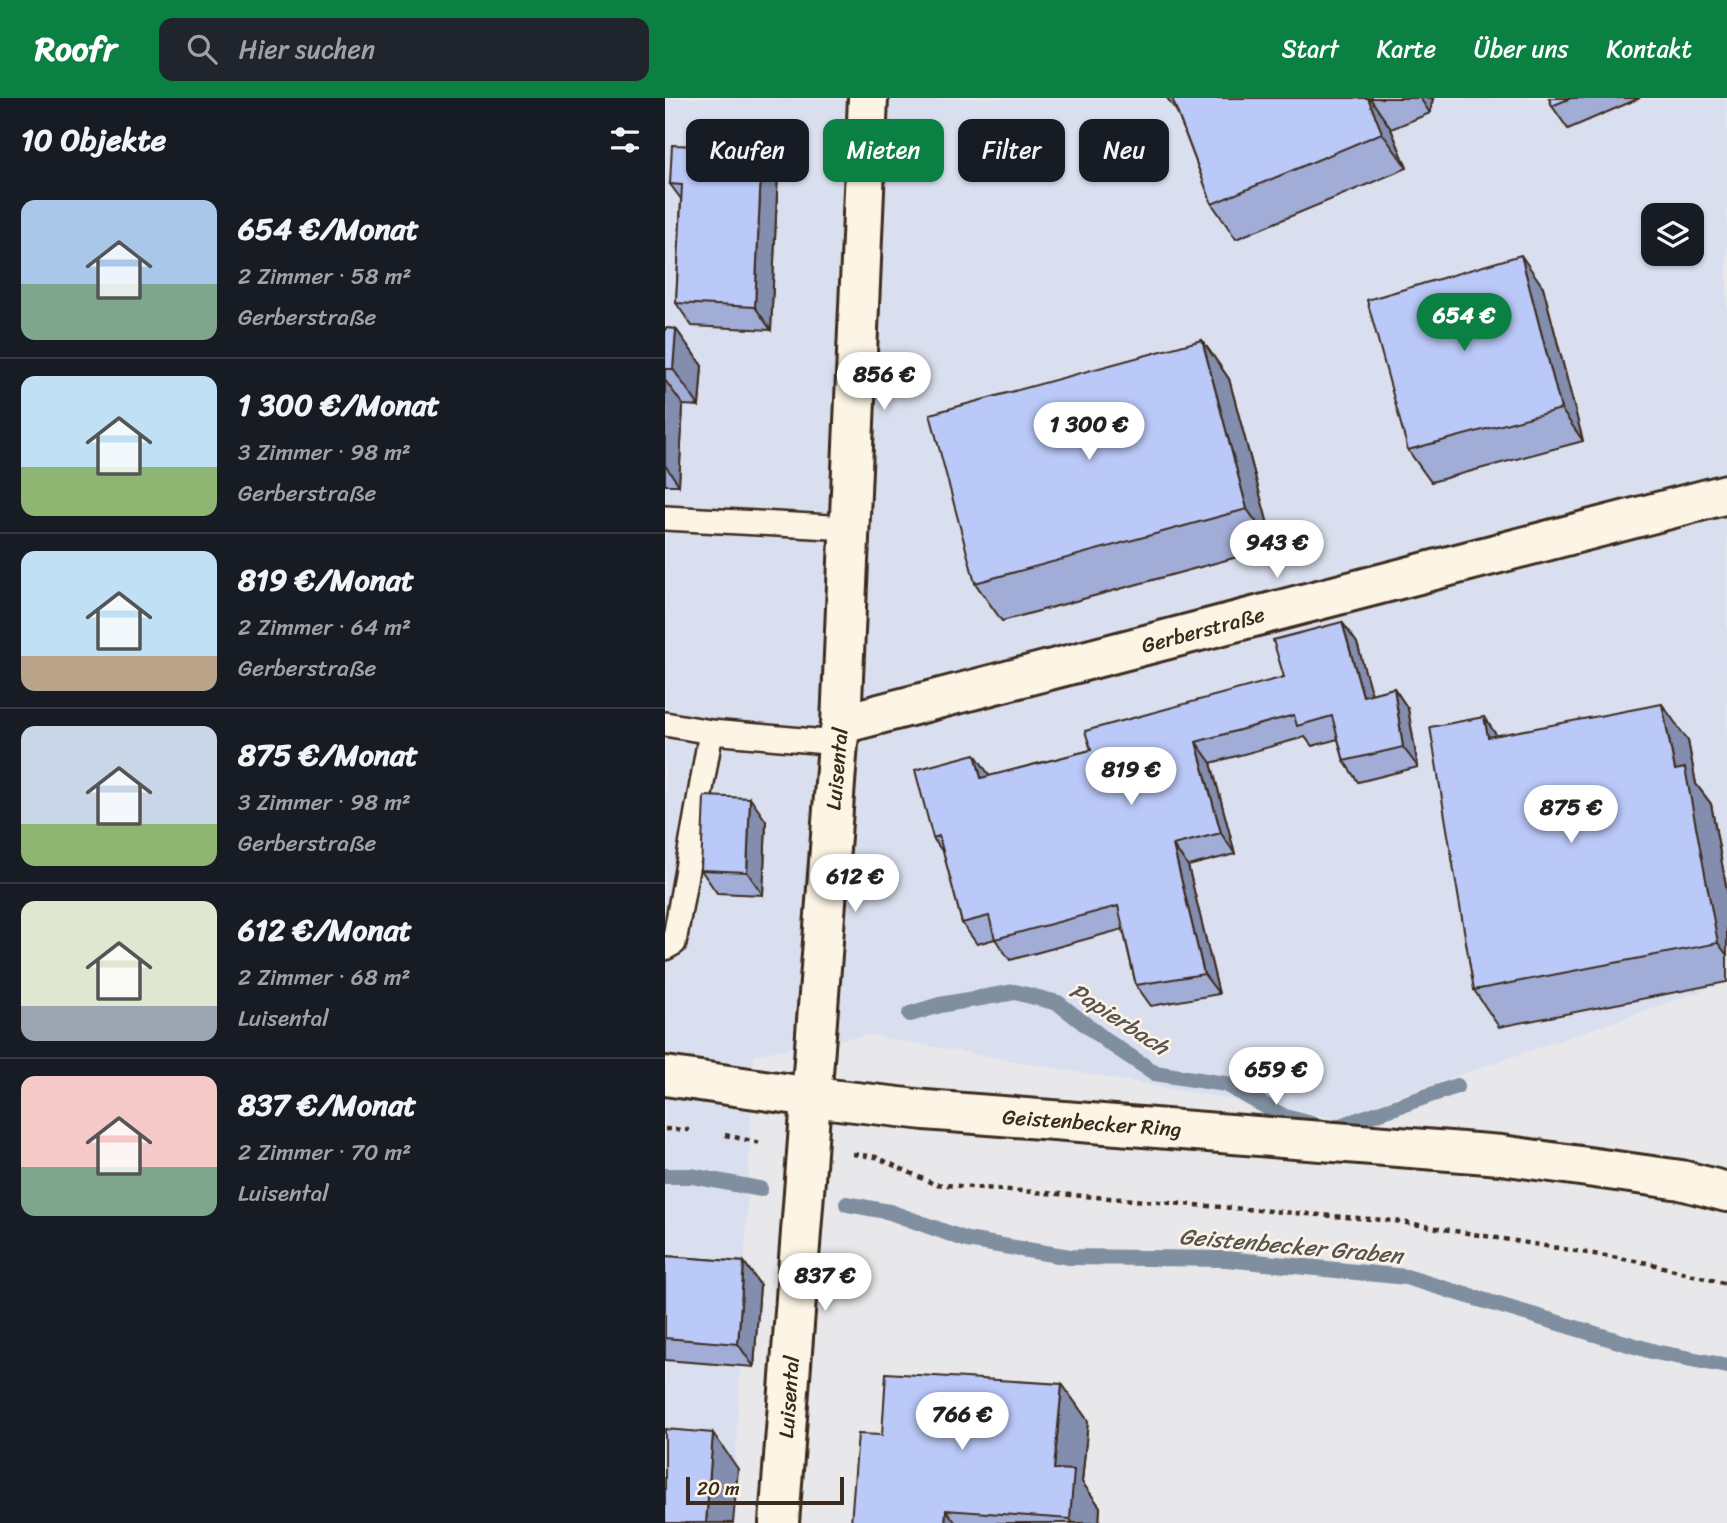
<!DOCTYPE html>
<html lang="de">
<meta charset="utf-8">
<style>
:root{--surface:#171b24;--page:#20242c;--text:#f1f3f6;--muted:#9ea1a6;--line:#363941;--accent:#0b8043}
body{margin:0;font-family:Sriracha,sans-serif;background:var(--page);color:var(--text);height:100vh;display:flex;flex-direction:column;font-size:26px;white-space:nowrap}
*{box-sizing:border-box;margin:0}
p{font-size:23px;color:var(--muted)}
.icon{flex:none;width:38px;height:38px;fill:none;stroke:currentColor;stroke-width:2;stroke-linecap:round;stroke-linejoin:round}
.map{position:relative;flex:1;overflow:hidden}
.side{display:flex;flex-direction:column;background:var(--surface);width:665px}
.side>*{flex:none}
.guide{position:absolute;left:21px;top:21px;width:665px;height:63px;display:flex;gap:14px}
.buttons{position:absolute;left:976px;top:105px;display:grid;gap:14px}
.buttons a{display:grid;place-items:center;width:63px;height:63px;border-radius:14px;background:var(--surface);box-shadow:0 2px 5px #0004;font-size:35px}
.scale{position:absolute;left:21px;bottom:18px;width:158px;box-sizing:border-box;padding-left:7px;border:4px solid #3b2a1e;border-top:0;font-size:19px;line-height:24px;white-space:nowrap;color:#3b2a1e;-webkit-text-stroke:5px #fcf5e5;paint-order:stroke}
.price{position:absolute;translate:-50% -60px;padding:0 16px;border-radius:24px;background:#fff;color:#222;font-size:23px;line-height:46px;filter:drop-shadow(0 2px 4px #0008)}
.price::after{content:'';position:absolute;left:50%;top:42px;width:21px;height:16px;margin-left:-10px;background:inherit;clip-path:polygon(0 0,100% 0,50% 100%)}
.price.current{background:var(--accent);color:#fff}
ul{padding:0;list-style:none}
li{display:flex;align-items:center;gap:21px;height:175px;padding:0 21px}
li+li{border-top:2px solid var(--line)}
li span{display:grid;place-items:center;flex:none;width:196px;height:140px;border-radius:14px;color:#555}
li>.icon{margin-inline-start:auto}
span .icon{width:84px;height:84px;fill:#fffc;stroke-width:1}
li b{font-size:30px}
h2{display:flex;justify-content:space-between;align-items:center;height:84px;padding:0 21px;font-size:30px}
.pill{padding:0 24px;border-radius:14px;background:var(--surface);box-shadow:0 2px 5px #0004;font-size:24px;line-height:63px}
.pill.current{background:var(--accent);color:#fff}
header{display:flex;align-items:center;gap:42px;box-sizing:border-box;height:98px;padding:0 35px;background:var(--accent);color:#fff}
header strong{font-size:33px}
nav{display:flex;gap:38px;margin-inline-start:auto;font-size:24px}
.search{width:490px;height:63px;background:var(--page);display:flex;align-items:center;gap:18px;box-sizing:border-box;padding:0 24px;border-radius:14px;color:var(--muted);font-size:26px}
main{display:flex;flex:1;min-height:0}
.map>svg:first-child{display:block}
.built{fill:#dadfef;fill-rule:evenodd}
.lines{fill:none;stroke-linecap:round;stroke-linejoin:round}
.stream{stroke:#808fa0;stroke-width:16}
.service-casing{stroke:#3b2a1e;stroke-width:28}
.minor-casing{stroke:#3b2a1e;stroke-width:44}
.secondary-casing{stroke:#3b2a1e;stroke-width:44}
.path{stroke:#3b2a1e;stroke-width:4.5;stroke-dasharray:5 5;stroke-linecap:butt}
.service{stroke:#fcf5e5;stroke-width:23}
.minor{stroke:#fcf5e5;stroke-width:38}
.secondary{stroke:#fcf5e5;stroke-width:38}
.wall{fill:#a1add6;stroke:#3b2a1e;stroke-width:2}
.shaded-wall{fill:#838dae;stroke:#3b2a1e;stroke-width:2}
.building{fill:#bbc9f9;stroke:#3b2a1e;stroke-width:2}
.labels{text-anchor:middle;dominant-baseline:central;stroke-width:5;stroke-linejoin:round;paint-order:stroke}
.street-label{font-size:21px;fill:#3b2a1e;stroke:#fcf5e5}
.water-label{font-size:23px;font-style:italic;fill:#585454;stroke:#fcf5e5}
</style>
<header>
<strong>Roofr</strong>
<div class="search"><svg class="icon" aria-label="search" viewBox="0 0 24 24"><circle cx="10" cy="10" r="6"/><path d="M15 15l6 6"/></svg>Hier suchen</div>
<nav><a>Start</a><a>Karte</a><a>Über uns</a><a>Kontakt</a></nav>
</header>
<main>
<section class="side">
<h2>10 Objekte<svg class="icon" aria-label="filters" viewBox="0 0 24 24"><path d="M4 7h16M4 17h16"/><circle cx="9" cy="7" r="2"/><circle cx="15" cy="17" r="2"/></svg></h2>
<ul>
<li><span style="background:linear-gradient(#a9c7e8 60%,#7fa58c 0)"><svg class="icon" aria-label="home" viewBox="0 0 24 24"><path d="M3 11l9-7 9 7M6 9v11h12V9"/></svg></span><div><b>654 €/Monat</b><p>2 Zimmer · 58 m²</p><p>Gerberstraße</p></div></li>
<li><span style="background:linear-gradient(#bfe0f5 65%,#8fb573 0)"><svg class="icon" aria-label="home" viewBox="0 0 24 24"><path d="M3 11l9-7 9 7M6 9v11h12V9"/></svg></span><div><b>1 300 €/Monat</b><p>3 Zimmer · 98 m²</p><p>Gerberstraße</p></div></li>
<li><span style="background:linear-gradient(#bfe0f5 75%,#b9a48a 0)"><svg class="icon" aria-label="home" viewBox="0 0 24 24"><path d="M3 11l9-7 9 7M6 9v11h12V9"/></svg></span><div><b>819 €/Monat</b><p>2 Zimmer · 64 m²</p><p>Gerberstraße</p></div></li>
<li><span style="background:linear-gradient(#c9d6e8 70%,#8fb573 0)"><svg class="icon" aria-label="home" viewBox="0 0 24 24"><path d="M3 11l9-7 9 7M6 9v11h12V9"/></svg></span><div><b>875 €/Monat</b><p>3 Zimmer · 98 m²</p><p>Gerberstraße</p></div></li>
<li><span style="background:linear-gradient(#dfe7d0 75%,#9aa5b1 0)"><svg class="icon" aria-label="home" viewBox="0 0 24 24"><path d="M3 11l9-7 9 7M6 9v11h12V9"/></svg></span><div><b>612 €/Monat</b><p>2 Zimmer · 68 m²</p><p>Luisental</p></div></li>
<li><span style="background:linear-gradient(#f6c9c9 65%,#7fa58c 0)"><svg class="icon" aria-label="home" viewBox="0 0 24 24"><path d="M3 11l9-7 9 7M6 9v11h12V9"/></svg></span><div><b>837 €/Monat</b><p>2 Zimmer · 70 m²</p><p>Luisental</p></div></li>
</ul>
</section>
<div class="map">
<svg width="1062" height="1425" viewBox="0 0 1062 1425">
<rect width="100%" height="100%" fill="#e8e8eb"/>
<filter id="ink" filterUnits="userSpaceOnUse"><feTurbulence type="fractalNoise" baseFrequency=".0143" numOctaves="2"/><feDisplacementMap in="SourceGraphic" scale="14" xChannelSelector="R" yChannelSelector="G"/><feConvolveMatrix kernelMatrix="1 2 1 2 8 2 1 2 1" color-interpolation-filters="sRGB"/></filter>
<g filter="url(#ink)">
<path class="built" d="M0,0H1062V884L671,1020L202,937L89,957L68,1425H0ZM989,117H1027V156H989Z"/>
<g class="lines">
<path class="stream" d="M245,916L275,907L350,894L393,905L443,944L490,975L560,986L620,1019L666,1031L792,988
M0,1078H27L95,1091
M182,1106L225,1114L302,1142L405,1159L561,1161L741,1179L990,1254L1062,1268"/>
<g class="service-casing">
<path id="service" d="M0,420L184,430
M0,626L46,634L173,645
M0,850L9,845L46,634"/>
</g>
<g class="minor-casing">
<path id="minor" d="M176,626L1062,396
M114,1425L173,645L176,626L203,0"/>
</g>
<g class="secondary-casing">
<path id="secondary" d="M0,978L147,999L260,1012L836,1057L1016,1082L1062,1094"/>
</g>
<path class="path" d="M0,1031L24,1032
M60,1037L96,1045
M188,1056L211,1059L269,1086L730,1123L983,1165L1062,1186"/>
<use href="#service" class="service"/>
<use href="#minor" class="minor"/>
<use href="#secondary" class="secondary"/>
</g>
<path class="wall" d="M502,0H768L765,15L726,31L742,70L571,141L547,106L512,14Z
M884,0H975L903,31L887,8Z
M113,73L106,232L27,228L11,205L16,101L5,86Z
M878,189L918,343L766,384L743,352Z
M0,230L11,231L37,268L34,308L18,307L14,387H0Z
M537,242L564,281L609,449L337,523L310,485Z
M677,524L692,545L706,596L729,590L743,611L753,669L693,684L679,663L673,641L647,648L640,639L546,665L570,756L523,768L554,896L486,908L471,887L458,831L345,862L330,841L312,846L297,825L279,756L268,740L325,678L426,652L619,579Z
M831,637L1023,643L1031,686L1046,706L1062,793V884L834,929L809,892Z
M101,723L98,797L52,795L36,772Z
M0,1158L79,1164L95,1187L89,1269L0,1262Z
M397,1286L423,1323L417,1384L435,1409L434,1425H186L217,1337Z"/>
<path class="shaded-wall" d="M703,0H705L726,31L742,70L717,35Z
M755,0H768L765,15Z
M97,50L113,73L106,232L90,209Z
M856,157L878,189L918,343L896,311Z
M11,231L37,268L34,308L8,271Z
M537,242L564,281L609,449L582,411Z
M0,282L18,307L14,387L0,367Z
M677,524L692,545L713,619L698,598Z
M729,590L743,611L753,669L738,649Z
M997,606L1023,643L1031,686L1046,706L1062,793V857L1053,845L1010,672Z
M819,619L844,655L823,639Z
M531,644L546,665L570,756L556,735Z
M310,656L324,677L331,701L316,680Z
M85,700L101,723L98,797L82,774Z
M508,747L523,768L554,896L539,876Z
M79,1164L95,1187L89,1269L73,1246Z
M397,1286L423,1323L417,1384L435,1409L434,1425H408L405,1421L389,1371Z
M48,1335L73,1371L68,1425H41Z
M281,1412L291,1425H280Z"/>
<path class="building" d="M507,0H703L717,35L547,106Z
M884,0H906L887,8Z
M7,47L97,50L90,209L11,205L17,87L5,86Z
M856,157L896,311L743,352L702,202Z
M0,230L11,231L8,271H0Z
M537,242L582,411L310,485L265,316Z
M677,524L698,598L729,590L738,649L679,663L667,618L632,628L629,617L531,644L556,735L508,747L539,876L471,887L453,808L330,841L324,818L297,825L274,738L268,740L250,672L310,656L316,680L426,652L420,633L619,579L608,542Z
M997,606L1010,672L1020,670L1053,845L809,892L765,629L819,619L823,639Z
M39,698L85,700L82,774L36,772Z
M0,1158L79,1164L73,1246L0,1240Z
M221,1275L397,1286L389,1371L409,1372L405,1421L281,1412L280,1425H186L193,1336L217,1337Z
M0,1331L48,1335L41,1425H0Z"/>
</g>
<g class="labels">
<g class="street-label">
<text transform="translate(538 532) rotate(-15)">Gerberstraße</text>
<text transform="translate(172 671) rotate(-85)">Luisental</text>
<text transform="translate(427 1025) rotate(4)">Geistenbecker Ring</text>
<text transform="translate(124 1299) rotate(-86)">Luisental</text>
</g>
<g class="water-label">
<text transform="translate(454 921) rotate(33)">Papierbach</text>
<text transform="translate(626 1148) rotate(5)">Geistenbecker Graben</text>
</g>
</g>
</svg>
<div class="buttons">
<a><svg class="icon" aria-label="layers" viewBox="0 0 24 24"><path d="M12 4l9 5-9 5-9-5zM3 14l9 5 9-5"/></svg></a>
</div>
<div class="scale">20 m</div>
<b class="price current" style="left:799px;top:255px">654 €</b>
<b class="price" style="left:219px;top:314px">856 €</b>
<b class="price" style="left:424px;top:364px">1 300 €</b>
<b class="price" style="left:612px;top:482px">943 €</b>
<b class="price" style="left:466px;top:709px">819 €</b>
<b class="price" style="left:906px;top:747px">875 €</b>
<b class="price" style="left:190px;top:816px">612 €</b>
<b class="price" style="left:611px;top:1009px">659 €</b>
<b class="price" style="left:160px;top:1215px">837 €</b>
<b class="price" style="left:297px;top:1354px">766 €</b>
<div class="guide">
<a class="pill">Kaufen</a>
<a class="pill current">Mieten</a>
<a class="pill">Filter</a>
<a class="pill">Neu</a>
</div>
</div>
</main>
